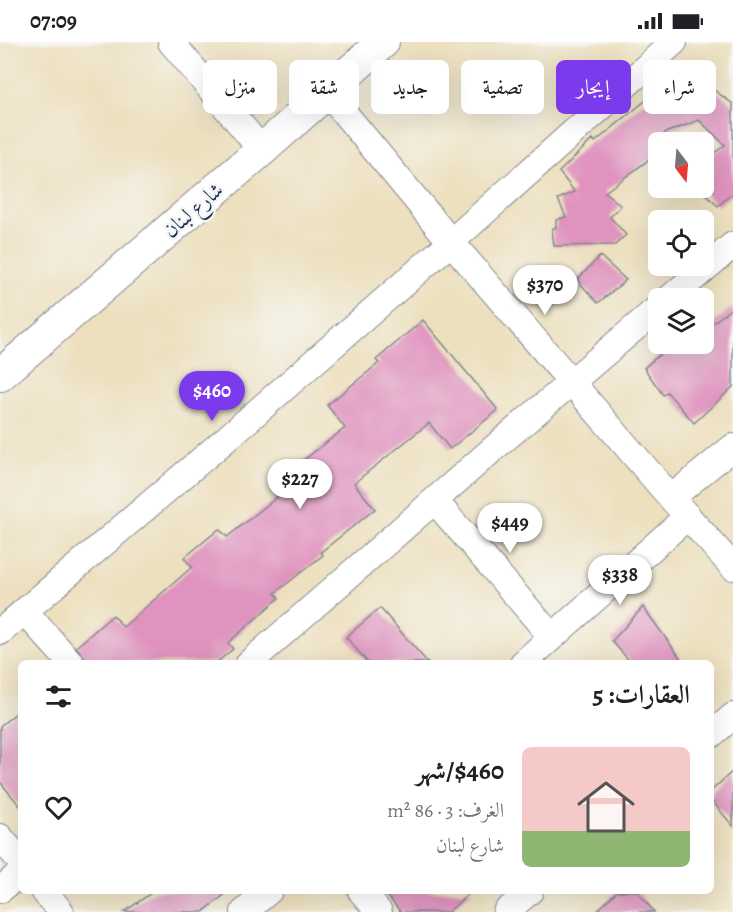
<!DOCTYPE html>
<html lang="ar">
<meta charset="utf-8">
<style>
:root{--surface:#fff;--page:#f2f2f2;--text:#202124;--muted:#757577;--line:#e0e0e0;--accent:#7c3aed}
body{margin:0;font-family:Alegreya,Amiri,serif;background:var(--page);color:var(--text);direction:rtl;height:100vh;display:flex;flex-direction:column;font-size:22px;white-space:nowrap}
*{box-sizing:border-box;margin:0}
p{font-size:20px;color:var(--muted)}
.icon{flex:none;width:33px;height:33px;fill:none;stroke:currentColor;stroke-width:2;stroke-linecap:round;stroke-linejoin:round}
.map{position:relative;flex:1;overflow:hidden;direction:ltr}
.drawer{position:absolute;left:18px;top:618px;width:696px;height:234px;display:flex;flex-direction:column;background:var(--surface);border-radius:9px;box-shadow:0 6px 24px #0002;direction:rtl}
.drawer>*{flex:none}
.top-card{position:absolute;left:18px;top:18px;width:698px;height:54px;direction:rtl;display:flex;gap:12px}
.needle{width:39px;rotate:164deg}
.fabs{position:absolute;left:648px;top:90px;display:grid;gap:12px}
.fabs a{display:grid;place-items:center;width:66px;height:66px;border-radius:9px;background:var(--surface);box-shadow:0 6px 24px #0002;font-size:30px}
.price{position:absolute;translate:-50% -51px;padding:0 14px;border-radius:21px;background:#fff;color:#222;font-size:20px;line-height:39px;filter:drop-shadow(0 2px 3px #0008)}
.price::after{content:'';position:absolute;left:50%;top:36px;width:18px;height:14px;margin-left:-9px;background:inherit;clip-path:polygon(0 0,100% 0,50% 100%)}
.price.current{background:var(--accent);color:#fff}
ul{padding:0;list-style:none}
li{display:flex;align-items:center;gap:18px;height:150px;padding:0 24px}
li+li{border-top:2px solid var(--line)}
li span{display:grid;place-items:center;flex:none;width:168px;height:120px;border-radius:9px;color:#555}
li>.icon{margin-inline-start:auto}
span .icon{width:72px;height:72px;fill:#fffc;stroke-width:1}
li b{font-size:26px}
h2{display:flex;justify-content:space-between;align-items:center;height:72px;padding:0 24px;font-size:26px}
.pill{padding:0 21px;border-radius:9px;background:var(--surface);box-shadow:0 6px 24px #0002;font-size:21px;line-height:54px}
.pill.current{background:var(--accent);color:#fff}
.status{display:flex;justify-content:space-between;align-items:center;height:42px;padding:0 30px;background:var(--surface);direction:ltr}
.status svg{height:16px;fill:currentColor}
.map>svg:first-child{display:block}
.building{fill:#df93be}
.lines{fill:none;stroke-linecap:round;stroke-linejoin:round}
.minor-casing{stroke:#84888e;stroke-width:28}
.tertiary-casing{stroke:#84888e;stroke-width:34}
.minor{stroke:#fff;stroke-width:26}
.tertiary{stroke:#fff;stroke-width:32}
.labels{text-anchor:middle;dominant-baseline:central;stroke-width:5;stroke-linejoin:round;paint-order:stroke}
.street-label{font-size:21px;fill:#1b2f5e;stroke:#f6f6f2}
</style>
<div class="status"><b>07:09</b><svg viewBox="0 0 49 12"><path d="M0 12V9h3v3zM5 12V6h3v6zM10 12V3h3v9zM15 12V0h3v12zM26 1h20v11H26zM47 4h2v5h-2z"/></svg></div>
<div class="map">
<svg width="733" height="870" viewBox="0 0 733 870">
<rect width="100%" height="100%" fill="#f6f6f2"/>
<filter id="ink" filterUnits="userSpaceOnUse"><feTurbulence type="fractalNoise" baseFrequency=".0167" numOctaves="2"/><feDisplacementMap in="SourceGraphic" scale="12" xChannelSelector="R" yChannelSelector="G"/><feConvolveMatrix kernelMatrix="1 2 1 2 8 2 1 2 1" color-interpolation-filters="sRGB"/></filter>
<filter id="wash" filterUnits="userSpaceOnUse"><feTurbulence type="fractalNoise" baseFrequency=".008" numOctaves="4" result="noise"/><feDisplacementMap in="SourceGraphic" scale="24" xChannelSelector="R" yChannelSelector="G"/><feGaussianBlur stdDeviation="1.35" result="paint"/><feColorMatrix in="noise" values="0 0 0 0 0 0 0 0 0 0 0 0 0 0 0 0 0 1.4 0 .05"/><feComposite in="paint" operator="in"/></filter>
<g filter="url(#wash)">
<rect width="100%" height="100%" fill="#ede0bf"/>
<g id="blocks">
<path class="building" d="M686,28L733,62V151L718,164L704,151V119L725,103L699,78L665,91L658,100V113L646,120L605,150L621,164L610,175L626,193L615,203L554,204L552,187L556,185V178L566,175L558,157L575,150L559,130L593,97L595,100L667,41Z
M600,214L626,238L598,261L577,238Z
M733,265V345L694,381L667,350L663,353L644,326L672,302H704V288Z
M423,278L498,368L450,407L429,381L354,441L375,467L321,510L323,513L275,551L279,556L228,601L233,607L216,621H89L76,605L113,573L123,585L192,525L184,516L219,487L227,495L300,437L292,427L345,386L327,363L379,321L376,318Z
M643,565L684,621H631L612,599Z
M380,566L428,621H368L346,595Z
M21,667V765L0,740V684Z
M733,729V784L711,758V749Z
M154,849H229L203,870H124Z
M383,849H472L448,870H401Z
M617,849H637L654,870H596Z"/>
</g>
</g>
<g filter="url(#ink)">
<use href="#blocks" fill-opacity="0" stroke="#84888e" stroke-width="1.5"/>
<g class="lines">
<g class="minor-casing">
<path id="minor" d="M171,0L262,108
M327,50L451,200L671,456L733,525
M670,256L733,203
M671,456L733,405
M435,459L552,595
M24,569L71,621
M0,590L226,397L451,200L674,0
M249,621L493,407L658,266
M523,621L688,474
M711,693L733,674
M0,795L21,820
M0,848L21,831
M44,849L61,870
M361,849L379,870
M244,870L269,849
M506,870L530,849"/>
</g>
<g class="tertiary-casing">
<path id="tertiary" d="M0,333L262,108L383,0"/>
</g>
<use href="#minor" class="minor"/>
<use href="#tertiary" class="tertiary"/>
</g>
</g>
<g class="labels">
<g class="street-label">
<text transform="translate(193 168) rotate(-41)">شارع لبنان</text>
</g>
</g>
</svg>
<div class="fabs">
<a><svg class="needle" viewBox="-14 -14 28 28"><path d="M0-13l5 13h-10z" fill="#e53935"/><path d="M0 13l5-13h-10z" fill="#757577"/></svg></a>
<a><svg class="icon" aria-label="locate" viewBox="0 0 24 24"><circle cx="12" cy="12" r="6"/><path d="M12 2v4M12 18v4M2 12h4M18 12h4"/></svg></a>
<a><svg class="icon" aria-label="layers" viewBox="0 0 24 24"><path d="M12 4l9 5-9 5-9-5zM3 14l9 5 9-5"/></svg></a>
</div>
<b class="price" style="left:545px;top:274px">$370</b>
<b class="price current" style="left:212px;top:380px">$460</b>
<b class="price" style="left:300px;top:468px">$227</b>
<b class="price" style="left:510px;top:512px">$449</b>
<b class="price" style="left:620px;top:564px">$338</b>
<div class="top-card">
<a class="pill">شراء</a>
<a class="pill current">إيجار</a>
<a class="pill">تصفية</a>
<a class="pill">جديد</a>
<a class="pill">شقة</a>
<a class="pill">منزل</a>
</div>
<section class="drawer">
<h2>العقارات: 5<svg class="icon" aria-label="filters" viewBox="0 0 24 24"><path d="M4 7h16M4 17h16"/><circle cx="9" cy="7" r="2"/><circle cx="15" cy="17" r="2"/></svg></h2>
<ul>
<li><span style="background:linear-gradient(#f6c9c9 70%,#8fb573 0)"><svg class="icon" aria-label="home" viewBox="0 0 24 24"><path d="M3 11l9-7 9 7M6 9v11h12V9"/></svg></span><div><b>$460/شهر</b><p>الغرف: 3 · 86 m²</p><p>شارع لبنان</p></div><svg class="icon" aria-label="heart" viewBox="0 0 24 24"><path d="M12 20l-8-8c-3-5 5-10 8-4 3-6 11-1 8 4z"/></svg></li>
</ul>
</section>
</div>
